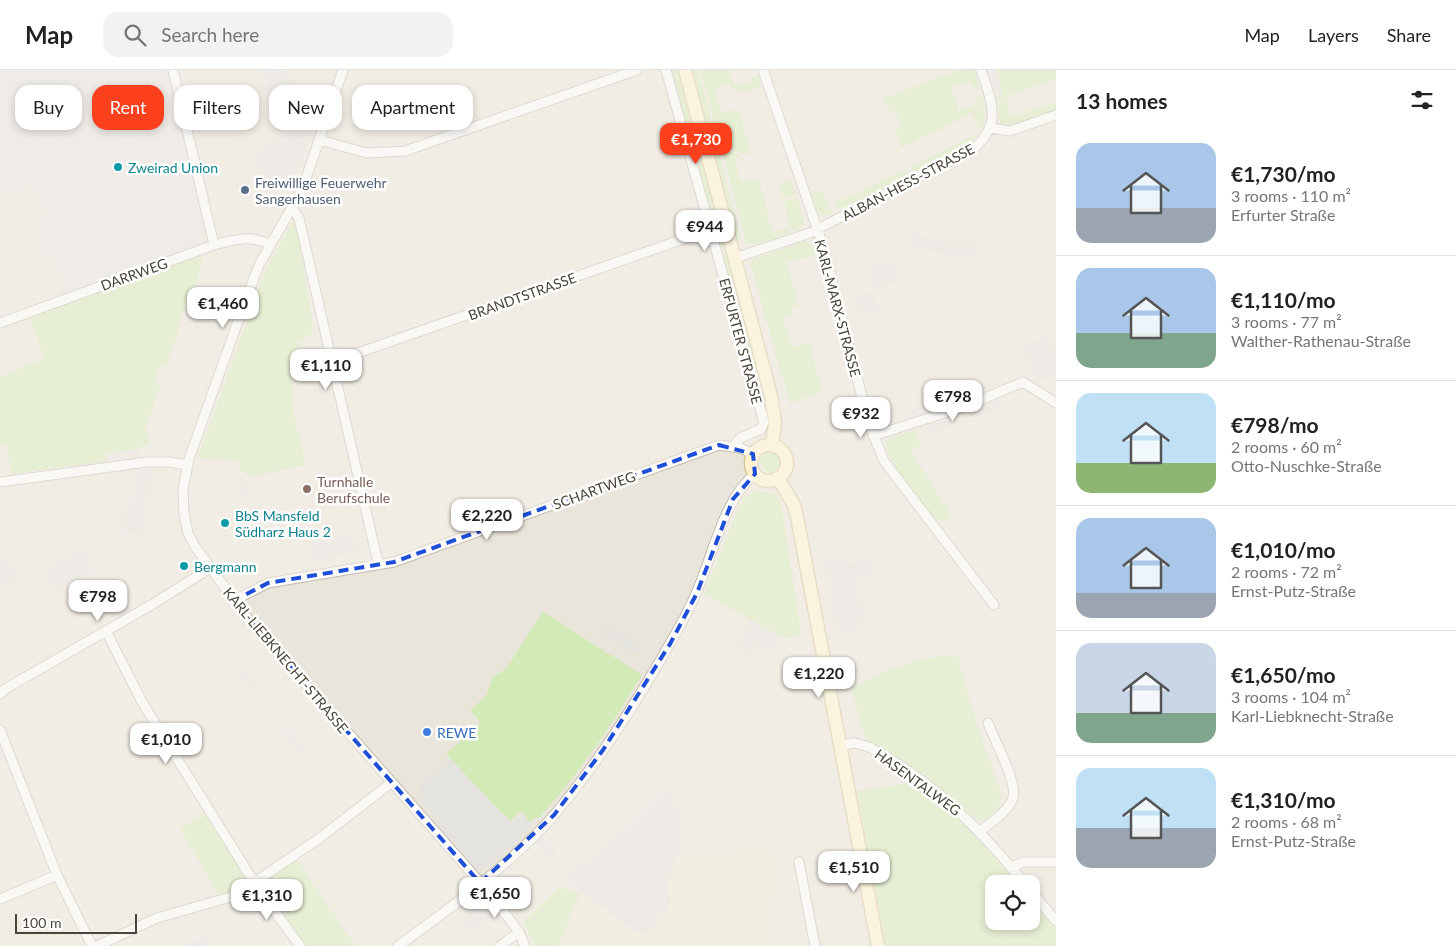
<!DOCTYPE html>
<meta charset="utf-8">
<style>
:root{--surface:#fff;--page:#f2f2f2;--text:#222;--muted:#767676;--line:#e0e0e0;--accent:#fc3f1d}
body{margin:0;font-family:Lato,sans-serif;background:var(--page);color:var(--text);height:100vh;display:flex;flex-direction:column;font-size:19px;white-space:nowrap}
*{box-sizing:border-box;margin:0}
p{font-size:16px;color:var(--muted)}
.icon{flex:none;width:28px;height:28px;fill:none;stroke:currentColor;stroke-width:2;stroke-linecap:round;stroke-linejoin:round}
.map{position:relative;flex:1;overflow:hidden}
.details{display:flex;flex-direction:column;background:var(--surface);width:400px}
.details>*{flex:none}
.guide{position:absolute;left:15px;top:15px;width:475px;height:45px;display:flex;gap:10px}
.controls{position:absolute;left:985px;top:805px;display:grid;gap:10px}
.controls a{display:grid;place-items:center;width:55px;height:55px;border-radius:10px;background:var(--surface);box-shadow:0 2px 8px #0003;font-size:25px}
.scale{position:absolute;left:15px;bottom:12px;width:122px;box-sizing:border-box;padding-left:5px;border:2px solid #4b4439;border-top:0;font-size:14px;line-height:18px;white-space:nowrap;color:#4b4439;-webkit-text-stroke:4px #fff;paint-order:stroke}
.price{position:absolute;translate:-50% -42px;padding:0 11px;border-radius:10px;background:#fff;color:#222;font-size:16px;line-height:32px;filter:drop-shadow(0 1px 2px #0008)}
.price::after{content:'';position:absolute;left:50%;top:30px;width:15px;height:11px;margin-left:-8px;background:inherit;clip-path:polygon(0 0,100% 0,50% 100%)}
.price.on{background:var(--accent);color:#fff}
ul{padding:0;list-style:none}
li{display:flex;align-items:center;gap:15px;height:125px;padding:0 20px}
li+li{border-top:1px solid var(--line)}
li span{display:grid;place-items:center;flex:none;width:140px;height:100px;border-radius:15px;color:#555}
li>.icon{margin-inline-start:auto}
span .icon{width:60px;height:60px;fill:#fffc;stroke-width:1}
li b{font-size:21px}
h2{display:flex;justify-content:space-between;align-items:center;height:60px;padding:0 20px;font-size:21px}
.chip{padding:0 18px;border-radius:15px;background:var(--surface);box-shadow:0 2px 8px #0003;font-size:18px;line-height:45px}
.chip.on{background:var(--accent);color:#fff}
header{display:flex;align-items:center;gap:30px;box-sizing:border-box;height:70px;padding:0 25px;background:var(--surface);border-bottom:1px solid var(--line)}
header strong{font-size:24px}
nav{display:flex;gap:28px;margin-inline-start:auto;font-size:18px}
.search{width:350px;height:45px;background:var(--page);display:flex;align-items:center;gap:12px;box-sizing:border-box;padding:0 18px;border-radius:15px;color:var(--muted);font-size:19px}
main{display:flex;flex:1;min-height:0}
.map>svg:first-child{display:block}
.residential{fill:#eae5da}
.industrial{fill:#e6e2dd}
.education{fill:#efe8d6}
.green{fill:#d2eab5}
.parking{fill:#e5e3e0}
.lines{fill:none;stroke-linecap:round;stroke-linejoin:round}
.street-casing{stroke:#c2bbae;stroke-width:11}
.secondary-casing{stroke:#d6c79b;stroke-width:15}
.street{stroke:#fff;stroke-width:9}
.secondary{stroke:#fff3cd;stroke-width:12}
.marked{fill:none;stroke:#1d4ed8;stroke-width:4;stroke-dasharray:10 6;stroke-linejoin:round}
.culture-dot{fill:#0f9aa8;stroke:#fff;stroke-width:2}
.service-dot{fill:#5c6f8a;stroke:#fff;stroke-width:2}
.education-dot{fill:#8d6e63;stroke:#fff;stroke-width:2}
.shop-dot{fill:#3f7fe0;stroke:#fff;stroke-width:2}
.labels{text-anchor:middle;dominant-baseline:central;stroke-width:5;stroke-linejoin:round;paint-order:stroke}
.culture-label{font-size:14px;fill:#0d838f;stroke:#fff;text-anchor:start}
.service-label{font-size:14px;fill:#4e5e75;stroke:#fff;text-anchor:start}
.street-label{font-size:14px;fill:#4b4439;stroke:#fff}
.education-label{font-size:14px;fill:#785e54;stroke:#fff;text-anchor:start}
.shop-label{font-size:14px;fill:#366cbe;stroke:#fff;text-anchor:start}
</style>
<header>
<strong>Map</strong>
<div class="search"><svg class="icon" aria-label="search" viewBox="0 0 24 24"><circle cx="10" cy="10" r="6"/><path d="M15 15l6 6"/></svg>Search here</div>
<nav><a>Map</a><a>Layers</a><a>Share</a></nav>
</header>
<main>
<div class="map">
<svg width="1056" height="876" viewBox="0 0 1056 876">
<rect width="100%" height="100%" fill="#f6f3ec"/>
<path class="residential" d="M0,0H1056V858L1031,829V814H1018L953,741L857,722L886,876H0Z"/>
<path class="industrial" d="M0,0H169L207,173L64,226L54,189L42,192L34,156L44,145L37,116L0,127Z"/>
<path class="education" d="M765,775L775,789L768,876H558L584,823L637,863L671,833L667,813L678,788Z"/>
<path class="green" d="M670,0H677L693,54L690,57L685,54Z
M692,0H698L710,47V56L706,53Z
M701,0H728L734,17L753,12L752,8L758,6L761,17C750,21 736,26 729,14L715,19L721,42L737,40L740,43L750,83L744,85L719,70Z
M960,0H974L980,19H974L969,11L951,17L959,41L975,36L977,28L982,25L985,33L963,48L901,78L895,61L902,57L895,40L888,42L884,28Z
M996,0H1056V9L997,30L996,25L1003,23Z
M1005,30L1012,46L1056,32V42L1008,59L999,55L998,32Z
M985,35L984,52L981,61L972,43Z
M979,63L965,78L913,103L910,97Z
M711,71L716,73L741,170L739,171H736L709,72Z
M700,74L727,175L721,176L699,97L697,75Z
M720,74L742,87L735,89L740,111L759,110L772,161L789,159L790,164L762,174L747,175Z
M905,99L907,104L899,108L900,110L839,140L834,134Z
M791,110L796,125L783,128L779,113Z
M821,120L832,144L822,145L813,137L810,125Z
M797,128L805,153L800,159L792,162L784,131Z
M295,148L314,261L298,274L292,310L293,341L306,395L251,407L239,399L238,390L198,388L265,201Z
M805,171L814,176L817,185L787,192L798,236L792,237L793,243L783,246L792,277L809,272L822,322L790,334L750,192L753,189Z
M726,180L753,275L756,298L753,299L722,183Z
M200,185L203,192L189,234L185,233L178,255L180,256L166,297L160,295L154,314L160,316L145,360L149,374L143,375L140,379L106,383L107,391L11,404L7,374L0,375V307L45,288L29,247Z
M914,360L922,374L911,381L952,447L945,451L937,450L909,419L911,417L896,399L885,378L887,369Z
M769,381L778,385L781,394L778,401L768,405L764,397L757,392L760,385Z
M753,421L775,424L781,433L801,563L786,569L704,524L740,434Z
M543,542L642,605C611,656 578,705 538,749L536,747L530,752L521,741L510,751L446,684L481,653L470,640L486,626L494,606L506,599Z
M949,585L958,587C969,635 987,681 1002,727C996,740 993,748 978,750L923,704L866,669L851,619C881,601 914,589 949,585Z
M913,712L953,741L1018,814H994V851H1031V829L1056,858V876H886L857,721Z
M201,744L206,745L246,810V812L224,825L220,826L180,759Z
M297,790L355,876H306L268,823L263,815V811Z
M559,817L580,824L557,876H534L524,851Z"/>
<path class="parking" d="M266,0H284L286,5L289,4L312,57L308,59L307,64L311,66L298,101L291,113L277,119L274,113L266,116L254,88L262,85L258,77L288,64L274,29L266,31L258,12L264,10L261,2Z
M988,0H996L1003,23L996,25Z
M912,162L947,172H979L980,185L957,186L926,181L908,174Z
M894,190L899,211L873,219L867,198Z
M874,220L879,239L860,244L855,226Z
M1047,265L1056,284V303L1040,311L1032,301L1022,275Z
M989,314L990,320L960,332L958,325Z
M999,330L1002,337L975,348L972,341Z
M938,332L940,338L910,348L908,341Z
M951,348L954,355L926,364L923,357Z
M139,379L140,386L107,390V384Z
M151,398L145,464L122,463L124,431H133L135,400Z
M236,402L243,404L247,426L240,427Z
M354,462L359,482L314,492L310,472Z
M84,480L95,501L54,522L44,501Z
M846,486L848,494L874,488L877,503L856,508L864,546L857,560L838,564L824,491Z
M8,488L19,508L0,518V492Z
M750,550L777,565L778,569L770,583L755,574L749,585L736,578Z
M605,555L640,577L636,584L601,562Z
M240,595L256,615L251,619L235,599Z
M286,655L298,669L310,682L304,685L279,657Z
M450,690L511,753L522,743L533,755L484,800L476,798L426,739L419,717Z
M667,719L678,739L681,770L678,788L667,813L671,833L647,866L639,861L637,863L566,810L580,791L589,796Z
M541,766L557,782L551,787L536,772Z
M478,833L491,846L471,861L463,851L468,847L465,843Z
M209,863L213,872L205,876H184Z"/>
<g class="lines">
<g class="street-casing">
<path id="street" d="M173,0L214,175
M343,0L302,120L259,195L247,226L189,389L183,419L184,444L188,463L196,478L248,549L492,826L519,862L525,876
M666,0L764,352L761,359L740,368L734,376
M763,0L823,176L869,354L884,391L994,535
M990,58L1010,61L1056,45
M319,70L367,83L405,81L637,0
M292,138L299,148L378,493
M735,188L810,163L972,80C1003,55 992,32 981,0
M0,253L214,175C234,170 252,164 270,175
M332,292L712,159
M873,366L966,336L1023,312L1056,333
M0,412L147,392H169L187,395
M233,531L268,513L394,492L719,375L740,378L753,384
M106,561L141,630L171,679L259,820L300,876
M0,624L5,619L153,534L210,498
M0,660L57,805L92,876
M842,675L855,673L869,677C933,711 980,759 1025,814
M980,761C990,753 1010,740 1013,728C1018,713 994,669 988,653
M799,792L815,876
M1011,797L1023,792H1056
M1031,821L1056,851
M0,829L57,805
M97,876L157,848L234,826L317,770L391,713
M398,876C448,840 515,791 555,744C598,693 636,633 669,575C679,558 690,539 697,521C713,485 724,428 755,404
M500,876L519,862"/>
</g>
<g class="secondary-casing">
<path id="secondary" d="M685,0L771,326L775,353L772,375
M751 393a18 18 0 1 1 36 0a18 18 0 1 1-36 0Z
M778,408L794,435L797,447L878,876"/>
</g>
<use href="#street" class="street"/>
<use href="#secondary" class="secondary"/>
</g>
<path d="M0 0H1056V876H0ZM719,375L753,384L755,404L733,429L697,523L670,574L603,680L554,745L480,813L233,531L268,513L394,492Z" fill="#f6f3ec" fill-opacity=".55" fill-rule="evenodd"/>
<path class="marked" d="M719,375L753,384L755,404L733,429L697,523L670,574L603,680L554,745L480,813L233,531L268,513L394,492Z"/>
<g class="culture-dot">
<circle cx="118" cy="97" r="5"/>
<circle cx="225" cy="453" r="5"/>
<circle cx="184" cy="496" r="5"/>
</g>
<circle class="service-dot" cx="245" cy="120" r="5"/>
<circle class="education-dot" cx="307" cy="419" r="5"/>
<circle class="shop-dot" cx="427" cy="662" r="5"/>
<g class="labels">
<g class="culture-label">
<text x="128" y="97">Zweirad Union</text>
<text x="235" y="445">BbS Mansfeld<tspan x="235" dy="16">Südharz Haus 2</tspan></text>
<text x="194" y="496">Bergmann</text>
</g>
<g class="service-label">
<text x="255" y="112">Freiwillige Feuerwehr<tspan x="255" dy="16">Sangerhausen</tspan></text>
</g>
<g class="street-label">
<text transform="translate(908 112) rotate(-28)">ALBAN-HESS-STRASSE</text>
<text transform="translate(134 204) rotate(-20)">DARRWEG</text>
<text transform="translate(522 226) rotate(-20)">BRANDTSTRASSE</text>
<text transform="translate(838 238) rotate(75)">KARL-MARX-STRASSE</text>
<text transform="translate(741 271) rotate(75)">ERFURTER STRASSE</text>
<text transform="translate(594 420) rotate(-20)">SCHARTWEG</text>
<text transform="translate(286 590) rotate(50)">KARL-LIEBKNECHT-STRASSE</text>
<text transform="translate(918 712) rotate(36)">HASENTALWEG</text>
</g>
<g class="education-label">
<text x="317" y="411">Turnhalle<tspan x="317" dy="16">Berufschule</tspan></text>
</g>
<g class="shop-label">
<text x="437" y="662">REWE</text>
</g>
</g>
</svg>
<div class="controls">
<a><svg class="icon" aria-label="locate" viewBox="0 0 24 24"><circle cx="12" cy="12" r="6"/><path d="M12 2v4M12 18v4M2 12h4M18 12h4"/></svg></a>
</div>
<div class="scale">100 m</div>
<b class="price on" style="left:696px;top:95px">€1,730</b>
<b class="price" style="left:705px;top:182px">€944</b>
<b class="price" style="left:223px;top:259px">€1,460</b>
<b class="price" style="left:326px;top:321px">€1,110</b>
<b class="price" style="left:953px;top:352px">€798</b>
<b class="price" style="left:861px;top:369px">€932</b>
<b class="price" style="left:487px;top:471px">€2,220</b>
<b class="price" style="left:98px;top:552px">€798</b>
<b class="price" style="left:819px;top:629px">€1,220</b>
<b class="price" style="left:166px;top:695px">€1,010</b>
<b class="price" style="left:854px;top:823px">€1,510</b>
<b class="price" style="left:495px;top:849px">€1,650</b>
<b class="price" style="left:267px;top:851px">€1,310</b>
<div class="guide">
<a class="chip">Buy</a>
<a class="chip on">Rent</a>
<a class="chip">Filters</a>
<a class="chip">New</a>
<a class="chip">Apartment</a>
</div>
</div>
<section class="details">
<h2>13 homes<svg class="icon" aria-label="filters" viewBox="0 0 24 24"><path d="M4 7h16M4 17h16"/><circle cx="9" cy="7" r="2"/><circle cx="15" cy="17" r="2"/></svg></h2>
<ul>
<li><span style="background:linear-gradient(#a9c7e8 65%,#9aa5b1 0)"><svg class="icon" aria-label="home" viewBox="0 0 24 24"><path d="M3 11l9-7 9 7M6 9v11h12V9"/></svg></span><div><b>€1,730/mo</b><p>3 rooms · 110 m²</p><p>Erfurter Straße</p></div></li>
<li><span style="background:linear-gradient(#a9c7e8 65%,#7fa58c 0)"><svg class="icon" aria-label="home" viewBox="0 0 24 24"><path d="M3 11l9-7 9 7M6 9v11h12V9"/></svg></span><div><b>€1,110/mo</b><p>3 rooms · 77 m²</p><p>Walther-Rathenau-Straße</p></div></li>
<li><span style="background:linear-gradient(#bfe0f5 70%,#8fb573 0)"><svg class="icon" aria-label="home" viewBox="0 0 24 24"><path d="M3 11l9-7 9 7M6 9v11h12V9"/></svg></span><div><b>€798/mo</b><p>2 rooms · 60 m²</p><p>Otto-Nuschke-Straße</p></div></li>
<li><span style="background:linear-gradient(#a9c7e8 75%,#9aa5b1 0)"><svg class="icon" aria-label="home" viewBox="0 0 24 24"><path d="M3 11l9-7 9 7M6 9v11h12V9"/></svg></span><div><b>€1,010/mo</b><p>2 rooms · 72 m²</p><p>Ernst-Putz-Straße</p></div></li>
<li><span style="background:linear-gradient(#c9d6e8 70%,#7fa58c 0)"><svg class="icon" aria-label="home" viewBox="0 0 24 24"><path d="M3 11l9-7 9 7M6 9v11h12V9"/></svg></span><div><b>€1,650/mo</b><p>3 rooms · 104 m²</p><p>Karl-Liebknecht-Straße</p></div></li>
<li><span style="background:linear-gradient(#bfe0f5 60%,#9aa5b1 0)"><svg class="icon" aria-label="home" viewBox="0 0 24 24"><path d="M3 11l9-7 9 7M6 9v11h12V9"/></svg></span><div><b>€1,310/mo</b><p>2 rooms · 68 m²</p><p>Ernst-Putz-Straße</p></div></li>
</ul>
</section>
</main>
